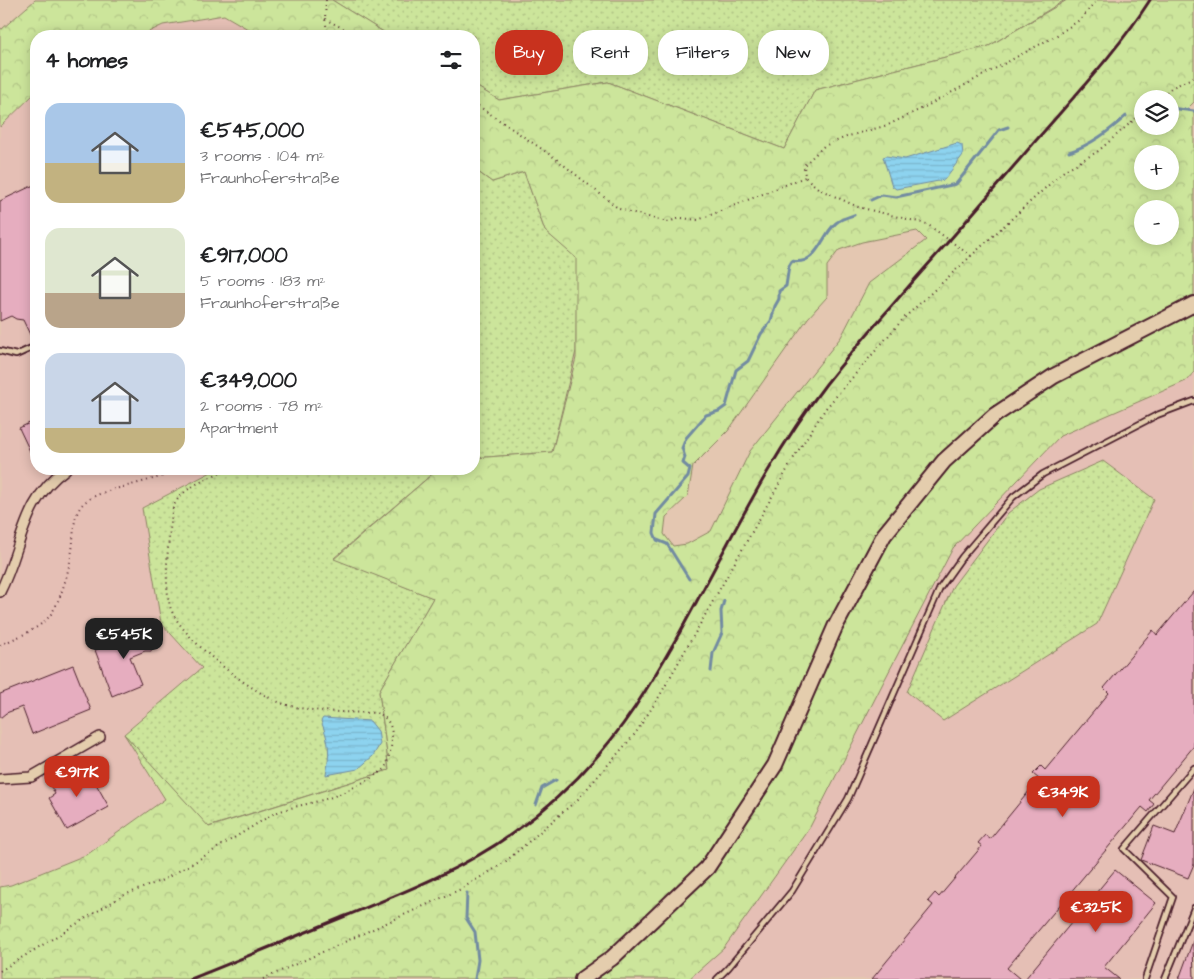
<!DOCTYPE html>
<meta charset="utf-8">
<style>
:root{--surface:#fff;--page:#f6f6f6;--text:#202124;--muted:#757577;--accent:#c8321e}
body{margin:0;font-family:"Architects Daughter",sans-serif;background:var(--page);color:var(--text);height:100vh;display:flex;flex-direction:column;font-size:19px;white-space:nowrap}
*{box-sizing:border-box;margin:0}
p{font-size:16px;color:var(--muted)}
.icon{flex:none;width:28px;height:28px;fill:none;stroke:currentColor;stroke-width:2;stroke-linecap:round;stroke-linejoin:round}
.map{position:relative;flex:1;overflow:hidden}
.panel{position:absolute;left:30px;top:30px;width:450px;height:445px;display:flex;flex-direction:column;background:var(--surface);border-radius:20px;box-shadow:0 2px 12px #0003}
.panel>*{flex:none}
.banner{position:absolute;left:495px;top:30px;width:475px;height:45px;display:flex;gap:10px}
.buttons{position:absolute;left:1134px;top:90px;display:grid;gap:10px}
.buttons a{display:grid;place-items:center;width:45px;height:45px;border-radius:50%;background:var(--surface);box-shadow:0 2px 12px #0003;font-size:25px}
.price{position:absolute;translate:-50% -42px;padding:0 11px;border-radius:10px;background:var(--accent);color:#fff;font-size:16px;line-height:32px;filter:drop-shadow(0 1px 2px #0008)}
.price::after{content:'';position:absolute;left:50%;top:30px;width:15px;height:11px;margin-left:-8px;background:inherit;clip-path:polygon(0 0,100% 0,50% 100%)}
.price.active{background:#222;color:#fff}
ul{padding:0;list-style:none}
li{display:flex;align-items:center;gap:15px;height:125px;padding:0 15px}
li span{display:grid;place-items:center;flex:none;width:140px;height:100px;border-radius:15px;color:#555}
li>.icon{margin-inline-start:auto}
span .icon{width:60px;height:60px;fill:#fffc;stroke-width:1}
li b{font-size:21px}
h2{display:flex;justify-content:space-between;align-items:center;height:60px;padding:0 15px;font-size:21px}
.tag{padding:0 18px;border-radius:20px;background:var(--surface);box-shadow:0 2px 12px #0003;font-size:18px;line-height:45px}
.tag.active{background:var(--accent);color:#fff}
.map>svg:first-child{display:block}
.built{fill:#e5bfb5}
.grass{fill:url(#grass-dots);stroke:#8b8263}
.forest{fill:url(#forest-crowns);stroke:#8b8263;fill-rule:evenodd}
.water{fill:url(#water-rules);stroke:#728ba1}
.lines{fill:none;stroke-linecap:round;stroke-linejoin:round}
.stream{stroke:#728ba1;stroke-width:3}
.building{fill:#e6adbf;stroke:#4a1f2b}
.service-casing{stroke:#4a1f2b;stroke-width:8}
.minor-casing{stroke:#4a1f2b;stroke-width:12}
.primary-casing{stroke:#4a1f2b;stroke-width:18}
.path{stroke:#4a1f2b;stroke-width:2;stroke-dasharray:1 4;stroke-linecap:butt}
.service{stroke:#e4cdad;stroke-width:4.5}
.minor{stroke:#e4cdad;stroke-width:9}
.primary{stroke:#e4cdad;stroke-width:14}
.rail{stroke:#4a1f2b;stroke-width:3}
</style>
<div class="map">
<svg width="1194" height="979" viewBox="0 0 1194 979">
<defs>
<pattern id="grass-dots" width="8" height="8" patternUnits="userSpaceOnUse" patternTransform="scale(1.25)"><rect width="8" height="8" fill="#cce59b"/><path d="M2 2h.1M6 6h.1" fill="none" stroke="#b1c486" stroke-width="1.8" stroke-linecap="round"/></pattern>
<pattern id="forest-crowns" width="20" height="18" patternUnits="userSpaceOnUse" patternTransform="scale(1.25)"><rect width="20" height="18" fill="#cce59b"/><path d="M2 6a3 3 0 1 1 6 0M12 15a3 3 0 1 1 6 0" fill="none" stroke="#b1c486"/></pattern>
<pattern id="water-rules" width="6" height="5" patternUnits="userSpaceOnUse" patternTransform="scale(1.25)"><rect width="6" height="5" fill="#8dd3ef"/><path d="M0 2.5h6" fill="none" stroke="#7bb5cd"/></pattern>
</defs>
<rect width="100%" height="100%" fill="#e4c7b1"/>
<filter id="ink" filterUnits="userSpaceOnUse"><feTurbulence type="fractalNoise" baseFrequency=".02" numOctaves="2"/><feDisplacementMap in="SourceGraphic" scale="10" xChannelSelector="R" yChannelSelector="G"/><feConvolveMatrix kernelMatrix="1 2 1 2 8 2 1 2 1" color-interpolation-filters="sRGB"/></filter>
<g filter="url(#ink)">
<path class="built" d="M224,15L260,36H140L163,25Z
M36,92V469H217L142,508L161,623L202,668L124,734L165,799L88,854L11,885L0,887V127Z
M1194,372V979H689L724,948L810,827L885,679L953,548L1060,436L1186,382Z"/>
<path class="grass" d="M332,0H1065L989,46L815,90L784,149L608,82L499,100L474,85V36H390Z
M474,169L492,182L524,172L545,231L577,258L576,351L552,452L474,458Z
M1103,461L1154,499L1097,624L943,721L907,692L953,586L1008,513L1039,489Z
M217,469H438L334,558L433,598L379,691L389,770L208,827L124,734L202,668L161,623L142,508Z"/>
<path class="forest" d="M35,0H332L390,36H260L224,15L163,25L140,36H36V92L0,127V28L2,29Z
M1067,0H1194V102L1188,108L1194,112V372L1186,381L1060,436L953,548L885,679L810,827L724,948L689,979H0V887L11,885L88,854L165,799L124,734L209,827L389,770L379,691L433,598L334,559L438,469H474V458L552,452L576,358V258L545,231L524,172L492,182L474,169V85L499,100L608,82L784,149L815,90L989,46ZM1142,99H1170V126H1142ZM1142,154H1170V181H1142ZM1142,209H1170V236H1142ZM917,231L926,240L869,283L841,337L750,451L711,531L687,544L673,546L664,534L666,517L688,496L693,466L728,431L808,318L827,297V266L839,250L862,242Z"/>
<path class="water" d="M957,143L962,145L963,155L944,180L896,189L892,186L883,157L886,156L905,159Z
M323,718L370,721L378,731L380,744L373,756L358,769L326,775C330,752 330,744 321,721Z"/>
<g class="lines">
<path class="stream" d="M1170,108L1194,111
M1069,152C1091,145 1109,131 1126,116
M871,200L882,195L896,197L956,184L999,130L1008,127
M689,579L667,544L657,540L654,533L656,514L688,477L690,469L683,463L685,457L682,448L686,438L706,415L719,411L726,406L736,370L748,361L761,334L771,321L775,306L779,299V291L786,286L789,266L792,261C817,266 821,236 836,223C841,219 848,217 854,215
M711,671L713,653L722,633L721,611L724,601
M536,805L542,788L556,780
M467,893L466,918L475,932L478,960L475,979"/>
</g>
<path class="building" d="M36,184V342L34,343L23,320L16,319L11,316L0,321V201Z
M36,420V464L19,428Z
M1194,591V746L1149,800L1154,804L1148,812L1142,807L1007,968L1020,979H872L933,905L928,901L935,893L939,897L982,846L978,843L985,835L990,839L1039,779L1033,774L1041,766L1045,770L1109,693L1104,688L1153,630L1157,635Z
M150,627L159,642L153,646L151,651H145L130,657L141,684L112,696L95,650L140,633Z
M73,665L91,710L32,734L22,707L6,713L0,718V694Z
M79,767L85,778L91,775L109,807L67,830L49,798L55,794L49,783Z
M1194,788V864L1188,878L1141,860L1154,826L1175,834Z
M1115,870L1156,903L1104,967L1119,979H1025Z
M1193,941L1194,979H1179Z"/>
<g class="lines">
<g class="service-casing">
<path id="service" d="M0,351L16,355L36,346
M717,979L728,968L792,891L848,799L940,588L962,557L1013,497L1043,474L1157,415L1194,401
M1145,979L1173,897L1124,849L1194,768
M1165,979L1194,908"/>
</g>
<g class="minor-casing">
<path id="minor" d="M0,592C23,547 21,501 66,469
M0,779L31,777L100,737"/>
</g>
<g class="primary-casing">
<path id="primary" d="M582,979L612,958L707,868L775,765L835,627L884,535L944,461L995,415L1054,376L1194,304"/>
</g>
<path class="path" d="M326,0L325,19L328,36
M325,19L358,36
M1159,99L1171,88L1194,77
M474,103L555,158L619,209L667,222L681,218L698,220L805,177
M971,256L927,224L858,207L819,189L805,177L804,165L824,146L849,136L888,125L921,109L1057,35L1081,19L1097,0
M0,645C15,638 35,631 47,619C61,605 72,560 73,541C74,527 74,511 85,502C98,492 116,489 131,485C149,480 166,476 182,469
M0,971L122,896L163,880L193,863L273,814C289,807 305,805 322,800C339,796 371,779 385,769C391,750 400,724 378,713C347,712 316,713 287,705C256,697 178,637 170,606C163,576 169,542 172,511C178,488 207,480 226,469
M263,979L461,889L504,863L578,799L635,734L659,697L796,454L826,408L903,319L971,256L1065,170L1097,152L1142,113"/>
<use href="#service" class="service"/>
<use href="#minor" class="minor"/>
<use href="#primary" class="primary"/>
<path class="rail" d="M191,979C244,958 296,936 348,915C405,892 463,869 513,833C561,799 602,756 635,707C704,602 749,484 826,384C867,332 912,283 955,234C983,202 1011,169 1039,137C1077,93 1118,50 1150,0"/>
</g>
</g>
</svg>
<div class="buttons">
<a><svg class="icon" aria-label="layers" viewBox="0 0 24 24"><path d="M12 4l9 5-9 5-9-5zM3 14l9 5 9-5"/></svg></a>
<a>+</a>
<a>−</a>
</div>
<b class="price active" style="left:124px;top:660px">€545K</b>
<b class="price" style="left:77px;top:798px">€917K</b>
<b class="price" style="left:1063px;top:818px">€349K</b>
<b class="price" style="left:1096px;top:933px">€325K</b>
<div class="banner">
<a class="tag active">Buy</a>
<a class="tag">Rent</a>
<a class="tag">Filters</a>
<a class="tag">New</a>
</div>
<section class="panel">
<h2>4 homes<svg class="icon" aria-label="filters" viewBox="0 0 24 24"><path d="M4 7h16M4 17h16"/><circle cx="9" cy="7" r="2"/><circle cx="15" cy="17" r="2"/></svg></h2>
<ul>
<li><span style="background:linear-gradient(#a9c7e8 60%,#c2b280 0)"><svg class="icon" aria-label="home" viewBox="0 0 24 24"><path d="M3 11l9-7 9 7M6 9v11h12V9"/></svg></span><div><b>€545,000</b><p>3 rooms · 104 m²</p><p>Fraunhoferstraße</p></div></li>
<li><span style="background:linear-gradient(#dfe7d0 65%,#b9a48a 0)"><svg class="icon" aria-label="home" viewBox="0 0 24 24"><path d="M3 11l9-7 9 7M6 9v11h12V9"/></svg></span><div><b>€917,000</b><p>5 rooms · 183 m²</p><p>Fraunhoferstraße</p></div></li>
<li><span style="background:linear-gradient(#c9d6e8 75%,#c2b280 0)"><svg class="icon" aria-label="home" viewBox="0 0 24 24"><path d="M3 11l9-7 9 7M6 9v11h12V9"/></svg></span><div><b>€349,000</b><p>2 rooms · 78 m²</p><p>Apartment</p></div></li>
</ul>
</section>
</div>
